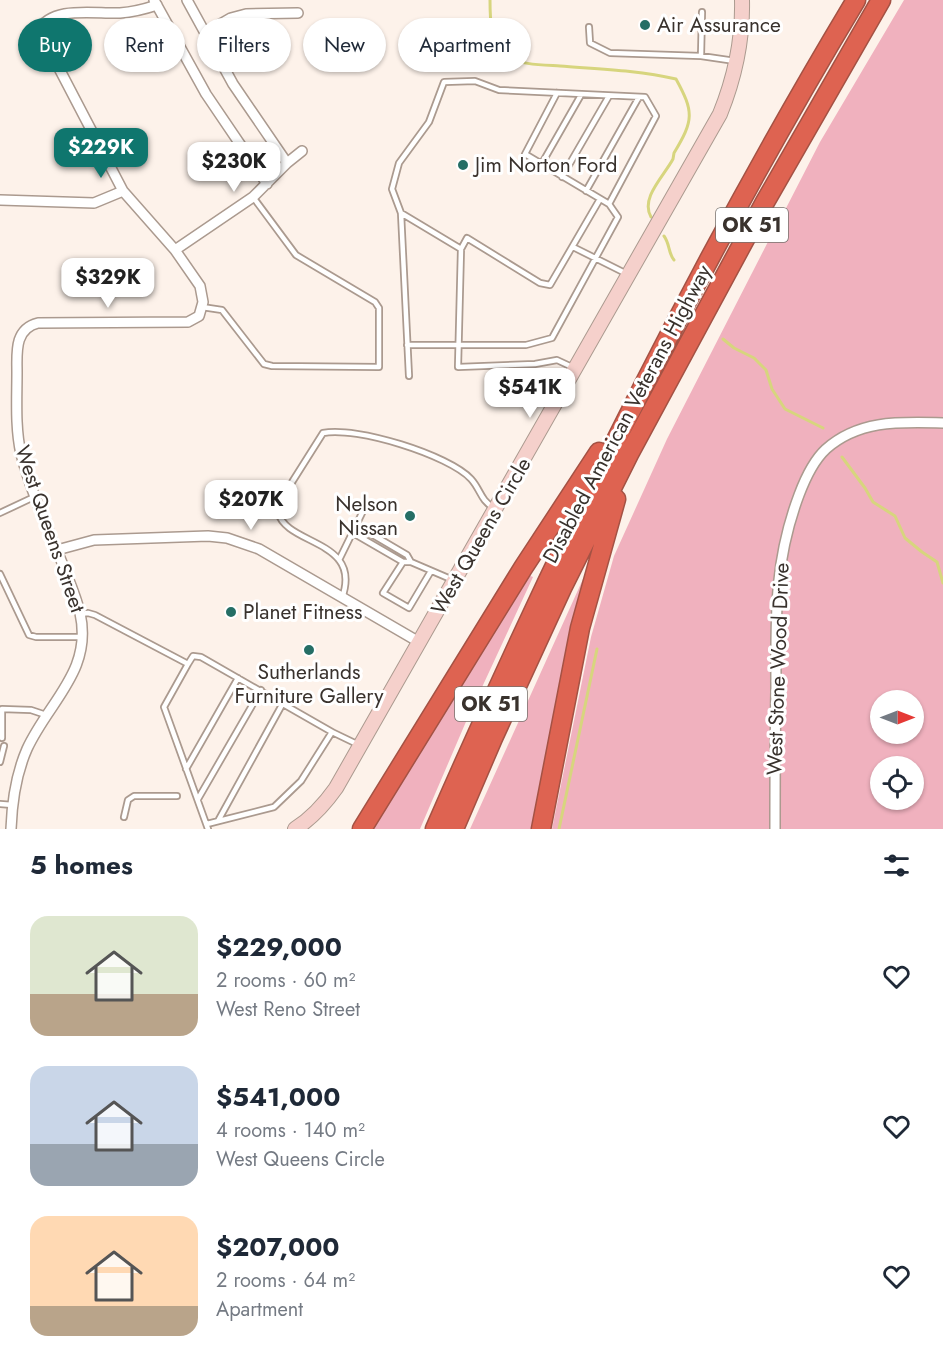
<!DOCTYPE html>
<meta charset="utf-8">
<style>
:root{--surface:#fff;--page:#f6f6f7;--text:#1f2937;--muted:#747a83;--accent:#0f766e}
body{margin:0;font-family:Jost,sans-serif;background:var(--page);color:var(--text);height:100vh;display:flex;flex-direction:column;font-size:22px;white-space:nowrap}
*{box-sizing:border-box;margin:0}
p{font-size:20px;color:var(--muted)}
.icon{flex:none;width:33px;height:33px;fill:none;stroke:currentColor;stroke-width:2;stroke-linecap:round;stroke-linejoin:round}
.map{position:relative;height:829px;overflow:hidden}
.sheet{display:flex;flex-direction:column;background:var(--surface);flex:1}
.sheet>*{flex:none}
.banner{position:absolute;left:18px;top:18px;width:600px;height:54px;display:flex;gap:12px}
.needle{width:39px;rotate:90deg}
.tools{position:absolute;left:870px;top:690px;display:grid;gap:12px}
.tools a{display:grid;place-items:center;width:54px;height:54px;border-radius:50%;background:var(--surface);box-shadow:0 2px 4px #0004;font-size:30px}
.price{position:absolute;translate:-50% -51px;padding:0 14px;border-radius:12px;background:#fff;color:#222;font-size:20px;line-height:39px;filter:drop-shadow(0 2px 3px #0008)}
.price::after{content:'';position:absolute;left:50%;top:36px;width:18px;height:14px;margin-left:-9px;background:inherit;clip-path:polygon(0 0,100% 0,50% 100%)}
.price.on{background:var(--accent);color:#fff}
ul{padding:0;list-style:none}
li{display:flex;align-items:center;gap:18px;height:150px;padding:0 30px}
li span{display:grid;place-items:center;flex:none;width:168px;height:120px;border-radius:18px;color:#555}
li>.icon{margin-inline-start:auto}
span .icon{width:72px;height:72px;fill:#fffc;stroke-width:1}
li b{font-size:26px}
h2{display:flex;justify-content:space-between;align-items:center;height:72px;padding:0 30px;font-size:26px}
.chip{padding:0 21px;border-radius:27px;background:var(--surface);box-shadow:0 2px 4px #0004;font-size:21px;line-height:54px}
.chip.on{background:var(--accent);color:#fff}
.map>svg:first-child{display:block}
.green{fill:#f0b1be;fill-rule:evenodd}
.lines{fill:none;stroke-linecap:round;stroke-linejoin:round}
.stream{stroke:#d7d57e;stroke-width:3}
.lane-casing{stroke:#ab9a8f;stroke-width:8}
.street-casing{stroke:#ab9a8f;stroke-width:12}
.secondary-casing{stroke:#ab9a8f;stroke-width:16}
.highway-casing{stroke:#a45244;stroke-width:21}
.lane{stroke:#fff;stroke-width:4.5}
.street{stroke:#fff;stroke-width:9}
.secondary{stroke:#f5d0cb;stroke-width:14}
.highway{stroke:#de6351;stroke-width:18}
.poi-dot{fill:#256e65;stroke:#fff;stroke-width:2}
.labels{text-anchor:middle;dominant-baseline:central;stroke-width:6;stroke-linejoin:round;paint-order:stroke}
.shield{fill:#fff;stroke:#74706c;stroke-width:1.5}
.shield-label{font-size:20px;font-weight:bold;fill:#39322d}
.poi-label{font-size:21px;fill:#39322d;stroke:#fff;text-anchor:start}
.street-label{font-size:21px;fill:#39322d;stroke:#fff}
</style>
<div class="map">
<svg width="943" height="829" viewBox="0 0 943 829">
<rect width="100%" height="100%" fill="#fdf2ea"/>
<path class="green" d="M904,0H943V829H552L591,637L614,556L667,439L773,232L776,234L785,219L782,216L820,142ZM880,700H914V734H880ZM880,766H914V800H880Z
M528,575L533,577L465,724L420,829H372Z
M583,579L588,582L534,829H470Z"/>
<g class="lines">
<path class="stream" d="M490,0C490,17 490,45 506,56C518,65 546,65 560,66C599,69 638,70 676,79C694,112 694,120 674,153L673,159C664,176 640,198 651,217
M664,236C670,244 668,253 674,260
M723,339L734,348L754,358L766,370L772,389L785,409L823,428
M842,457L865,488L873,502L895,516L905,538L922,552L937,562L943,583
M559,829L597,649"/>
<g class="lane-casing">
<path id="lane" d="M589,27L590,43L610,53L701,56L735,61
M701,56L702,12
M541,165L581,95
M562,177L609,96
M586,191L639,97
M401,213L461,249L467,238L540,283L550,285L600,199
M573,247L627,274
M461,249L458,367L535,364L557,360L572,367
M202,307L222,310L264,364L272,366L379,367V308L375,302L296,255L253,197
M407,345H526L552,338L618,217L609,204L525,154L557,93
M409,376L401,213L392,189L399,163L429,122L444,82L475,81L499,90L645,97L656,116L609,204
M0,513L36,496
M356,525L407,555L411,562
M353,533L403,562H411L453,580
M339,560L363,511
M403,562L383,593L409,608L431,571
M0,574L29,635L36,637H81
M342,598C363,539 286,546 278,512L282,498L323,433C356,426 449,455 471,479C481,490 480,500 494,508
M80,614L88,613L95,615L188,664L164,707L208,829
M188,664L193,656L201,657L332,732L359,745
M2,738V709L31,710L46,715
M0,762L4,746
M186,769L238,678
M198,799L261,690
M0,804L13,805
M124,817L128,800L134,796H177
M218,821L283,703
M207,824L274,807L301,781L332,732"/>
</g>
<g class="street-casing">
<path id="street" d="M154,0L206,94L267,184
M187,0L233,84L287,163
M205,33L231,18L246,14L298,13
M0,200L94,203L123,191
M175,250L253,197L287,163L302,151
M57,550L94,540L208,536L227,538L259,549L419,642
M11,829C12,802 16,774 27,749C49,701 93,671 80,613C76,596 69,581 63,565C48,529 31,492 21,454C15,427 17,399 17,372C17,353 14,329 38,323L188,322L199,316L203,302L200,286L175,250L123,191L51,53L38,31C52,5 94,14 120,13C133,12 145,9 157,5
M775,829C775,783 775,738 776,692C776,620 773,564 799,495C805,479 813,461 826,449C860,419 902,422 943,423"/>
</g>
<g class="secondary-casing">
<path id="secondary" d="M295,829C312,818 324,805 336,788L720,114C735,77 743,41 742,0"/>
</g>
<g class="highway-casing">
<path id="highway" d="M362,829L523,568L599,452
M435,829C559,545 696,266 856,0
M454,829L493,738L562,588L629,454L765,202L881,0
M541,829L580,628L616,499"/>
</g>
<use href="#lane" class="lane"/>
<use href="#street" class="street"/>
<use href="#secondary" class="secondary"/>
<use href="#highway" class="highway"/>
</g>
<g class="poi-dot">
<circle cx="645" cy="25" r="6"/>
<circle cx="463" cy="165" r="6"/>
<circle cx="410" cy="516" r="6"/>
<circle cx="231" cy="612" r="6"/>
<circle cx="309" cy="650" r="6"/>
</g>
<g class="labels">
<g class="shield">
<rect x="716" y="208" width="72" height="34" rx="4.5"/>
<rect x="455" y="687" width="72" height="34" rx="4.5"/>
</g>
<g class="shield-label">
<text x="752" y="225">OK 51</text>
<text x="491" y="704">OK 51</text>
</g>
<g class="poi-label">
<text x="657" y="25">Air Assurance</text>
<text x="475" y="165">Jim Norton Ford</text>
<text x="398" y="504" text-anchor="end">Nelson<tspan x="398" dy="24">Nissan</tspan></text>
<text x="243" y="612">Planet Fitness</text>
<text x="309" y="672" text-anchor="middle">Sutherlands<tspan x="309" dy="24">Furniture Gallery</tspan></text>
</g>
<g class="street-label">
<text transform="translate(627 414) rotate(-62)">Disabled American Veterans Highway</text>
<text transform="translate(50 529) rotate(71)">West Queens Street</text>
<text transform="translate(481 536) rotate(-60)">West Queens Circle</text>
<text transform="translate(778 669) rotate(-88)">West Stone Wood Drive</text>
</g>
</g>
</svg>
<div class="tools">
<a><svg class="needle" viewBox="-14 -14 28 28"><path d="M0-13l5 13h-10z" fill="#e53935"/><path d="M0 13l5-13h-10z" fill="#747a83"/></svg></a>
<a><svg class="icon" aria-label="locate" viewBox="0 0 24 24"><circle cx="12" cy="12" r="6"/><path d="M12 2v4M12 18v4M2 12h4M18 12h4"/></svg></a>
</div>
<b class="price on" style="left:101px;top:179px">$229K</b>
<b class="price" style="left:234px;top:193px">$230K</b>
<b class="price" style="left:108px;top:309px">$329K</b>
<b class="price" style="left:530px;top:419px">$541K</b>
<b class="price" style="left:251px;top:531px">$207K</b>
<div class="banner">
<a class="chip on">Buy</a>
<a class="chip">Rent</a>
<a class="chip">Filters</a>
<a class="chip">New</a>
<a class="chip">Apartment</a>
</div>
</div>
<section class="sheet">
<h2>5 homes<svg class="icon" aria-label="filters" viewBox="0 0 24 24"><path d="M4 7h16M4 17h16"/><circle cx="9" cy="7" r="2"/><circle cx="15" cy="17" r="2"/></svg></h2>
<ul>
<li><span style="background:linear-gradient(#dfe7d0 65%,#b9a48a 0)"><svg class="icon" aria-label="home" viewBox="0 0 24 24"><path d="M3 11l9-7 9 7M6 9v11h12V9"/></svg></span><div><b>$229,000</b><p>2 rooms · 60 m²</p><p>West Reno Street</p></div><svg class="icon" aria-label="heart" viewBox="0 0 24 24"><path d="M12 20l-8-8c-3-5 5-10 8-4 3-6 11-1 8 4z"/></svg></li>
<li><span style="background:linear-gradient(#c9d6e8 65%,#9aa5b1 0)"><svg class="icon" aria-label="home" viewBox="0 0 24 24"><path d="M3 11l9-7 9 7M6 9v11h12V9"/></svg></span><div><b>$541,000</b><p>4 rooms · 140 m²</p><p>West Queens Circle</p></div><svg class="icon" aria-label="heart" viewBox="0 0 24 24"><path d="M12 20l-8-8c-3-5 5-10 8-4 3-6 11-1 8 4z"/></svg></li>
<li><span style="background:linear-gradient(#ffd9b3 75%,#b9a48a 0)"><svg class="icon" aria-label="home" viewBox="0 0 24 24"><path d="M3 11l9-7 9 7M6 9v11h12V9"/></svg></span><div><b>$207,000</b><p>2 rooms · 64 m²</p><p>Apartment</p></div><svg class="icon" aria-label="heart" viewBox="0 0 24 24"><path d="M12 20l-8-8c-3-5 5-10 8-4 3-6 11-1 8 4z"/></svg></li>
</ul>
</section>
